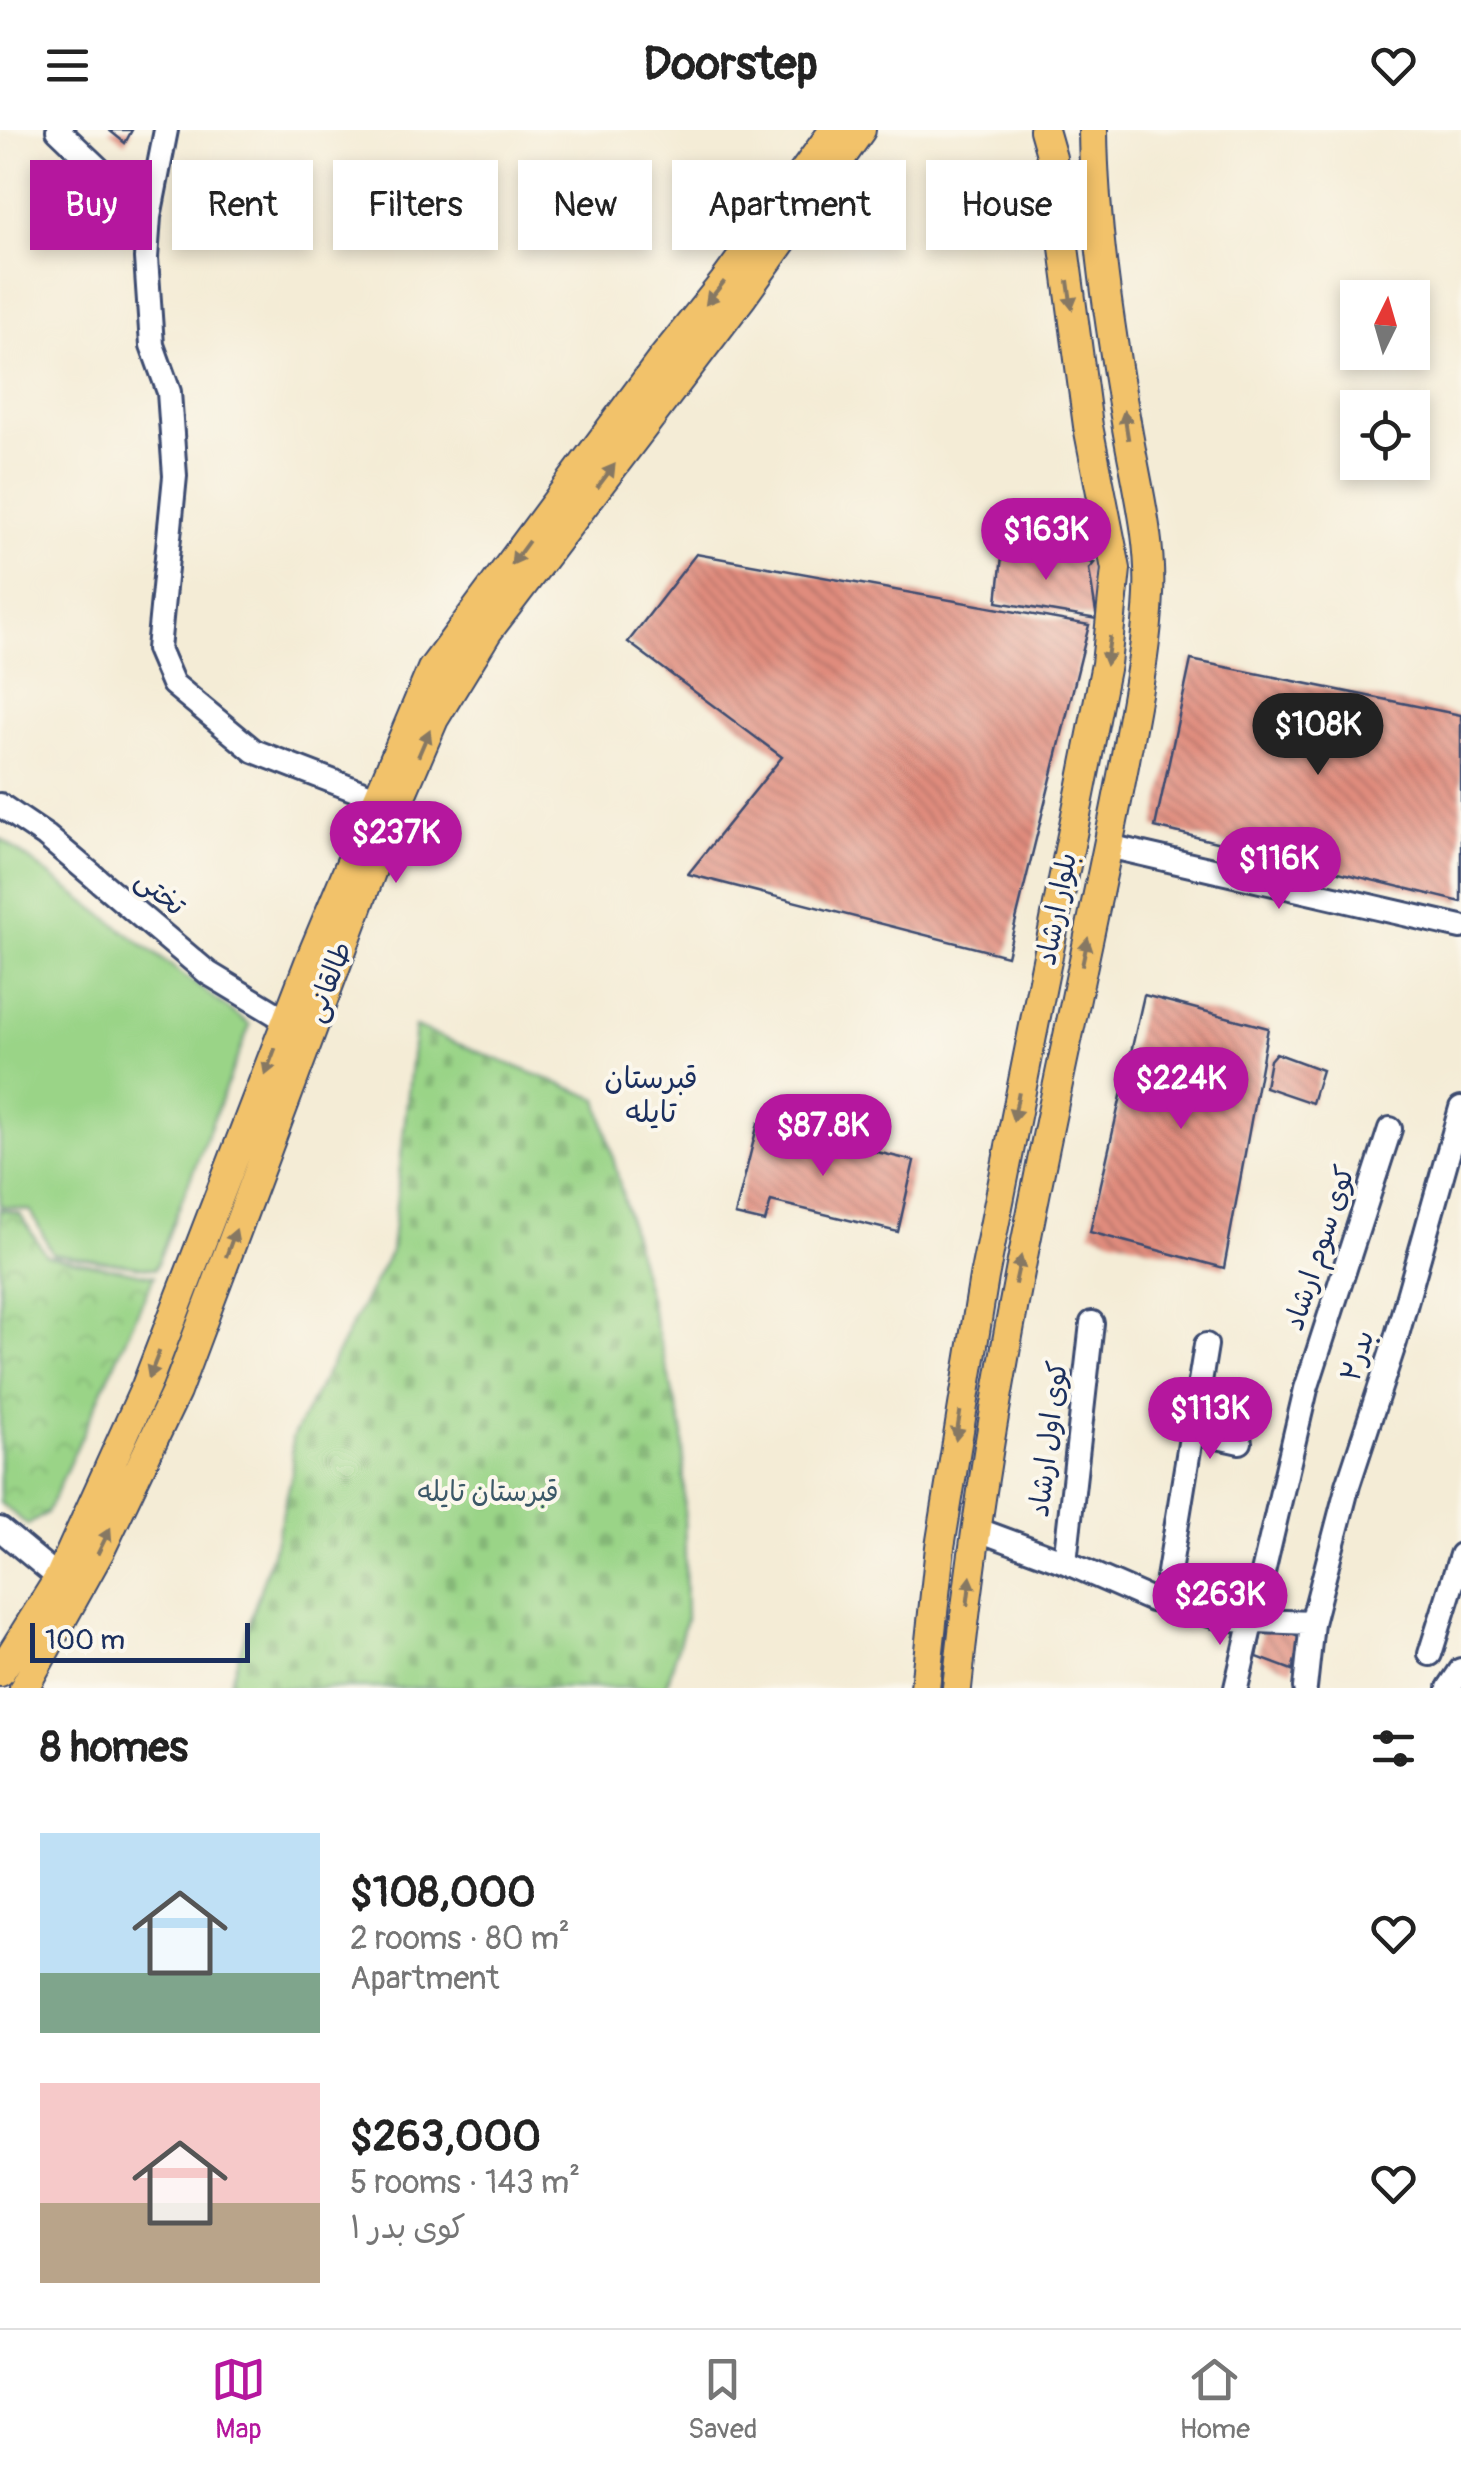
<!DOCTYPE html>
<meta charset="utf-8">
<style>
:root{--surface:#fff;--page:#f2f2f2;--text:#222;--muted:#767676;--line:#e0e0e0;--accent:#b5179e}
body{margin:0;font-family:Pangolin,"Playpen Sans Arabic",sans-serif;background:var(--page);color:var(--text);height:100vh;display:flex;flex-direction:column;font-size:38px;white-space:nowrap}
*{box-sizing:border-box;margin:0}
p{font-size:32px;color:var(--muted)}
.icon{flex:none;width:55px;height:55px;fill:none;stroke:currentColor;stroke-width:2;stroke-linecap:round;stroke-linejoin:round}
.map{position:relative;height:1558px;overflow:hidden}
.details{display:flex;flex-direction:column;background:var(--surface);flex:1}
.details>*{flex:none}
.top-card{position:absolute;left:30px;top:30px;width:1402px;height:90px;display:flex;gap:20px}
.needle{width:65px;rotate:5deg}
.tools{position:absolute;left:1340px;top:150px;display:grid;gap:20px}
.tools a{display:grid;place-items:center;width:90px;height:90px;border-radius:0px;background:var(--surface);box-shadow:0 5px 15px #0003;font-size:50px}
.scale{position:absolute;left:30px;bottom:25px;width:220px;box-sizing:border-box;padding-left:10px;border:5px solid #1b2f5e;border-top:0;font-size:28px;line-height:35px;white-space:nowrap;color:#1b2f5e;-webkit-text-stroke:8px #fbf7ec;paint-order:stroke}
.price{position:absolute;translate:-50% -85px;padding:0 22px;border-radius:35px;background:var(--accent);color:#fff;font-size:32px;line-height:65px;filter:drop-shadow(0 2px 5px #0008)}
.price::after{content:'';position:absolute;left:50%;top:60px;width:30px;height:22px;margin-left:-15px;background:inherit;clip-path:polygon(0 0,100% 0,50% 100%)}
.price.current{background:#222;color:#fff}
ul{padding:0;list-style:none}
li{display:flex;align-items:center;gap:30px;height:250px;padding:0 40px}
li span{display:grid;place-items:center;flex:none;width:280px;height:200px;border-radius:0px;color:#555}
li>.icon{margin-inline-start:auto}
span .icon{width:120px;height:120px;fill:#fffc;stroke-width:1}
li b{font-size:42px}
h2{display:flex;justify-content:space-between;align-items:center;height:120px;padding:0 40px;font-size:42px}
.pill{padding:0 35px;border-radius:0px;background:var(--surface);box-shadow:0 5px 15px #0003;font-size:35px;line-height:90px}
.pill.current{background:var(--accent);color:#fff}
header{display:flex;justify-content:space-between;align-items:center;height:130px;padding:0 40px;background:var(--surface);font-size:45px;font-weight:700}
.dock{display:flex;justify-content:space-around;align-items:center;height:140px;border-top:2px solid var(--line);background:var(--surface);font-size:28px;color:var(--muted)}
.dock a{display:grid;justify-items:center;gap:5px}
.dock .current{color:var(--accent)}
.map>svg:first-child{display:block}
.grass{fill:#9ad487;stroke:#5a8272;stroke-width:2.5}
.cemetery{fill:url(#cemetery-stones);stroke:#5a8272;stroke-width:2.5}
.park{fill:url(#park-crowns);stroke:#5a8272;stroke-width:2.5}
.building{fill:url(#building-back-hatch)}
.lines{fill:none;stroke-linecap:round;stroke-linejoin:round}
.minor-casing{stroke:#3c4b70;stroke-width:28}
.major-casing{stroke:#3c4b70;stroke-width:32}
.minor{stroke:#fff;stroke-width:22}
.major{stroke:#f2c26a;stroke-width:28}
.oneway{fill:#867864}
.labels{text-anchor:middle;dominant-baseline:central;stroke-width:8;stroke-linejoin:round;paint-order:stroke}
.street-label{font-size:28px;fill:#1b2f5e;stroke:#fbf7ec}
.park-label{font-size:28px;fill:#3b5868;stroke:#fbf7ec}
.neighbourhood-label{font-size:30px;fill:#1b2f5e;stroke:#fbf7ec}
</style>
<header><svg class="icon" aria-label="menu" viewBox="0 0 24 24"><path d="M4 6h16M4 12h16M4 18h16"/></svg>Doorstep<svg class="icon" aria-label="heart" viewBox="0 0 24 24"><path d="M12 20l-8-8c-3-5 5-10 8-4 3-6 11-1 8 4z"/></svg></header>
<div class="map">
<svg width="1461" height="1558" viewBox="0 0 1461 1558">
<defs>
<pattern id="cemetery-stones" width="16" height="16" patternUnits="userSpaceOnUse" patternTransform="scale(2.5)"><rect width="16" height="16" fill="#9ad487"/><path d="M2 7V4a2 2 0 0 1 4 0v3zM10 15v-3a2 2 0 0 1 4 0v3z" fill="#84b677"/></pattern>
<pattern id="park-crowns" width="20" height="18" patternUnits="userSpaceOnUse" patternTransform="scale(2.5)"><rect width="20" height="18" fill="#9ad487"/><path d="M2 6a3 3 0 1 1 6 0M12 15a3 3 0 1 1 6 0" fill="none" stroke="#84b677"/></pattern>
<pattern id="building-back-hatch" width="6" height="6" patternUnits="userSpaceOnUse" patternTransform="scale(2.5)"><rect width="6" height="6" fill="#e08c7d"/><path d="M-1 5l2 2M0 0l6 6M5-1l2 2" fill="none" stroke="#b5736a"/></pattern>
</defs>
<rect width="100%" height="100%" fill="#fbf7ec"/>
<filter id="ink" filterUnits="userSpaceOnUse"><feTurbulence type="fractalNoise" baseFrequency=".01" numOctaves="2"/><feDisplacementMap in="SourceGraphic" scale="20" xChannelSelector="R" yChannelSelector="G"/><feConvolveMatrix kernelMatrix="1 2 1 2 8 2 1 2 1" color-interpolation-filters="sRGB"/></filter>
<filter id="wash" filterUnits="userSpaceOnUse"><feTurbulence type="fractalNoise" baseFrequency=".0048" numOctaves="4" result="noise"/><feDisplacementMap in="SourceGraphic" scale="40" xChannelSelector="R" yChannelSelector="G"/><feGaussianBlur stdDeviation="2.25" result="paint"/><feColorMatrix in="noise" values="0 0 0 0 0 0 0 0 0 0 0 0 0 0 0 0 0 1.4 0 .05"/><feComposite in="paint" operator="in"/></filter>
<g filter="url(#wash)">
<rect width="100%" height="100%" fill="#f4ecd6"/>
<path class="grass" d="M0,708L250,895L155,1139L52,1123L31,1081L0,1076Z"/>
<path class="cemetery" d="M415,897L598,969L683,1302L686,1489L666,1558H228L275,1414L292,1344V1308L391,1121Z"/>
<path class="park" d="M0,1079L20,1084L46,1125L154,1146L47,1383L28,1395L0,1373Z"/>
<g id="blocks">
<path class="building" d="M109,0H132L125,13Z
M1003,417L1094,433L1089,439L1097,489L997,472Z
M696,424L1089,495L1007,826L688,744L782,627L628,512Z
M1191,530L1461,585V772L1155,697Z
M1144,865L1268,898L1224,1138L1090,1102Z
M1276,923L1322,940L1312,973L1265,957L1270,930Z
M758,993L914,1031L898,1102L771,1071L765,1092L735,1085Z
M1278,1498L1301,1508L1292,1540L1257,1527L1262,1499Z"/>
</g>
</g>
<g filter="url(#ink)">
<use href="#blocks" fill-opacity="0" stroke="#3c4b70" stroke-width="2.5"/>
<g class="lines">
<g class="minor-casing">
<path id="minor" d="M58,0L149,87
M166,0L149,87L146,128L152,215L169,262L175,346L158,519L173,554L254,621L376,668
M0,675L46,706L208,843L286,890
M1108,716L1461,797
M1190,1301L1240,1312
M0,1399L59,1448
M976,1399L1065,1432L1152,1470L1229,1490L1312,1493
M1065,1432L1092,1193
M1164,1473L1206,1215
M1430,1524L1461,1425
M1236,1558L1306,1259L1390,999
M1305,1558L1312,1493L1348,1355L1395,1212L1461,978
M1449,1558L1461,1540"/>
</g>
<g class="major-casing">
<path id="major" d="M0,1542L59,1448L146,1256L310,830L432,539L662,229L724,152L834,0
M24,1558L100,1421L176,1262L391,689L434,589L488,501L743,166L861,0
M925,1558L940,1417L984,1147L1106,534L1116,439L1088,296L1052,28L1044,0
M957,1558C980,1328 1026,1103 1074,878C1092,790 1112,702 1128,614C1137,564 1147,515 1149,464C1152,407 1135,348 1126,292C1110,198 1094,95 1093,0"/>
</g>
<use href="#minor" class="minor"/>
<use href="#major" class="major"/>
</g>
<defs><path id="oneway-solid" d="M-6-.8H1V-3.2L6.5 0L1 3.2V.8H-6Z" transform="scale(2.5)"/></defs>
<g class="oneway">
<use href="#oneway-solid" transform="translate(715 163) rotate(129)"/>
<use href="#oneway-solid" transform="translate(1070 165) rotate(82)"/>
<use href="#oneway-solid" transform="translate(1126 295) rotate(-99)"/>
<use href="#oneway-solid" transform="translate(606 346) rotate(-53)"/>
<use href="#oneway-solid" transform="translate(520 423) rotate(126)"/>
<use href="#oneway-solid" transform="translate(1108 521) rotate(98)"/>
<use href="#oneway-solid" transform="translate(424 613) rotate(-67)"/>
<use href="#oneway-solid" transform="translate(1085 822) rotate(-78)"/>
<use href="#oneway-solid" transform="translate(270 932) rotate(111)"/>
<use href="#oneway-solid" transform="translate(1016 977) rotate(101)"/>
<use href="#oneway-solid" transform="translate(231 1113) rotate(-70)"/>
<use href="#oneway-solid" transform="translate(1018 1140) rotate(-78)"/>
<use href="#oneway-solid" transform="translate(154 1235) rotate(111)"/>
<use href="#oneway-solid" transform="translate(958 1296) rotate(99)"/>
<use href="#oneway-solid" transform="translate(104 1411) rotate(-64)"/>
<use href="#oneway-solid" transform="translate(969 1461) rotate(-83)"/>
</g>
</g>
<g class="labels">
<g class="street-label">
<text transform="translate(160 763) rotate(40)">تختی</text>
<text transform="translate(1057 779) rotate(-79)">بلوار ارشاد</text>
<text transform="translate(329 852) rotate(-69)">طالقانی</text>
<text transform="translate(1320 1118) rotate(-72)">کوی سوم ارشاد</text>
<text transform="translate(1358 1226) rotate(-72)">بدر۲</text>
<text transform="translate(1049 1309) rotate(-83)">کوی اول ارشاد</text>
</g>
<g class="park-label">
<text x="488" y="1362">قبرستان تایله</text>
</g>
<g class="neighbourhood-label">
<text x="651" y="948">قبرستان<tspan x="651" dy="34">تایله</tspan></text>
</g>
</g>
</svg>
<div class="tools">
<a><svg class="needle" viewBox="-14 -14 28 28"><path d="M0-13l5 13h-10z" fill="#e53935"/><path d="M0 13l5-13h-10z" fill="#767676"/></svg></a>
<a><svg class="icon" aria-label="locate" viewBox="0 0 24 24"><circle cx="12" cy="12" r="6"/><path d="M12 2v4M12 18v4M2 12h4M18 12h4"/></svg></a>
</div>
<div class="scale">100 m</div>
<b class="price" style="left:1046px;top:453px">$163K</b>
<b class="price current" style="left:1318px;top:648px">$108K</b>
<b class="price" style="left:396px;top:756px">$237K</b>
<b class="price" style="left:1279px;top:782px">$116K</b>
<b class="price" style="left:1181px;top:1002px">$224K</b>
<b class="price" style="left:823px;top:1049px">$87.8K</b>
<b class="price" style="left:1210px;top:1332px">$113K</b>
<b class="price" style="left:1220px;top:1518px">$263K</b>
<div class="top-card">
<a class="pill current">Buy</a>
<a class="pill">Rent</a>
<a class="pill">Filters</a>
<a class="pill">New</a>
<a class="pill">Apartment</a>
<a class="pill">House</a>
</div>
</div>
<section class="details">
<h2>8 homes<svg class="icon" aria-label="filters" viewBox="0 0 24 24"><path d="M4 7h16M4 17h16"/><circle cx="9" cy="7" r="2"/><circle cx="15" cy="17" r="2"/></svg></h2>
<ul>
<li><span style="background:linear-gradient(#bfe0f5 70%,#7fa58c 0)"><svg class="icon" aria-label="home" viewBox="0 0 24 24"><path d="M3 11l9-7 9 7M6 9v11h12V9"/></svg></span><div><b>$108,000</b><p>2 rooms · 80 m²</p><p>Apartment</p></div><svg class="icon" aria-label="heart" viewBox="0 0 24 24"><path d="M12 20l-8-8c-3-5 5-10 8-4 3-6 11-1 8 4z"/></svg></li>
<li><span style="background:linear-gradient(#f6c9c9 60%,#b9a48a 0)"><svg class="icon" aria-label="home" viewBox="0 0 24 24"><path d="M3 11l9-7 9 7M6 9v11h12V9"/></svg></span><div><b>$263,000</b><p>5 rooms · 143 m²</p><p>کوی بدر ۱</p></div><svg class="icon" aria-label="heart" viewBox="0 0 24 24"><path d="M12 20l-8-8c-3-5 5-10 8-4 3-6 11-1 8 4z"/></svg></li>
</ul>
</section>
<nav class="dock">
<a class="current"><svg class="icon" aria-label="map" viewBox="0 0 24 24"><path d="M3 6l6-2 6 2 6-2v14l-6 2-6-2-6 2zM9 4v14M15 6v14"/></svg>Map</a>
<a><svg class="icon" aria-label="saved" viewBox="0 0 24 24"><path d="M7 4h10v16l-5-4-5 4z"/></svg>Saved</a>
<a><svg class="icon" aria-label="home" viewBox="0 0 24 24"><path d="M3 11l9-7 9 7M6 9v11h12V9"/></svg>Home</a>
</nav>
